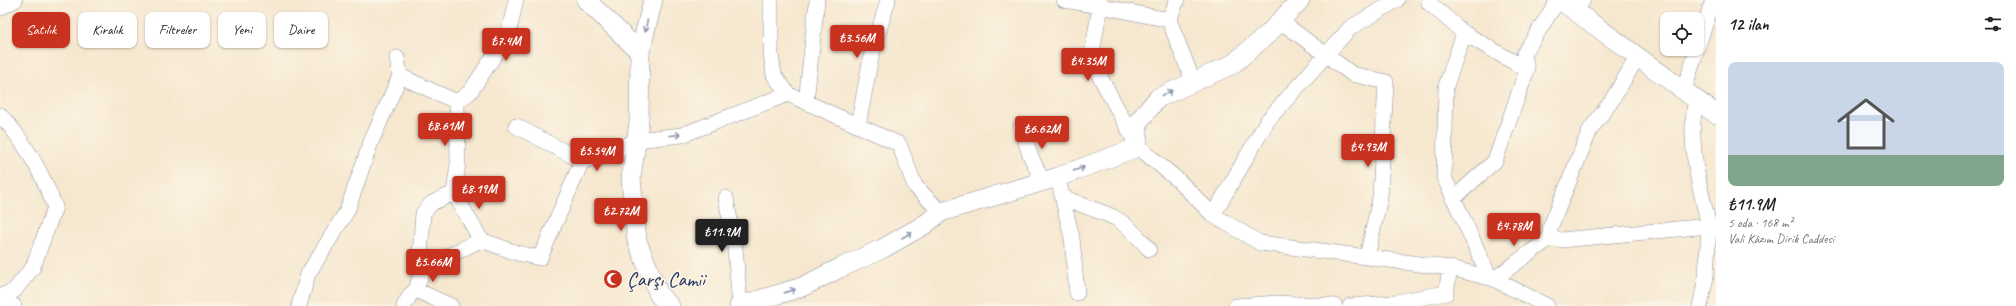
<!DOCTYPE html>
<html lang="tr">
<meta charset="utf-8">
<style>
:root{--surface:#fff;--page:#f6f6f6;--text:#222;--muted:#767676;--line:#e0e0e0;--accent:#c8321e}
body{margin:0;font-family:Caveat,sans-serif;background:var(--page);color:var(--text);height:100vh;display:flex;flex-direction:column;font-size:15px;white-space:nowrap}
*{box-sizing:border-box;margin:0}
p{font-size:13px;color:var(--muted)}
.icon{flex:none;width:22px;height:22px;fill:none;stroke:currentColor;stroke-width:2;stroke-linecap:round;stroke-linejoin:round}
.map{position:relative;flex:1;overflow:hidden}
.sheet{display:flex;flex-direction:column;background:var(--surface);width:300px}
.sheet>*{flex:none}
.hud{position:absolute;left:12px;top:12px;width:380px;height:36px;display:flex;gap:8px}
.tools{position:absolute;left:1660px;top:12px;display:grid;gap:8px}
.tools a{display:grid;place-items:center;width:44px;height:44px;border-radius:8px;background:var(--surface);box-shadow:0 1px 3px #0004;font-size:20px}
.price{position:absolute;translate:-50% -34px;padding:0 9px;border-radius:4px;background:var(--accent);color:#fff;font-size:13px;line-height:26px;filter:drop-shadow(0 1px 2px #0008)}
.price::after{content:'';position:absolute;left:50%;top:24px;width:12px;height:9px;margin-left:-6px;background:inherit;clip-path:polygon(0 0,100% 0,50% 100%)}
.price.active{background:#222;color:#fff}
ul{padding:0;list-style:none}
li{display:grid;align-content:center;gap:8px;height:212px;padding:0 12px}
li+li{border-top:1px solid var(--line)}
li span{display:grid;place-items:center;height:124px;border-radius:8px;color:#555}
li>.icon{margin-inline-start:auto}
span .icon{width:72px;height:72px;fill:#fffc;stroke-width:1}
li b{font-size:17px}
h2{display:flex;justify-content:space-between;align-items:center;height:48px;padding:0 12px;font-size:17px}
.tag{padding:0 14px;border-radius:8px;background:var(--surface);box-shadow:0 1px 3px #0004;font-size:14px;line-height:36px}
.tag.active{background:var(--accent);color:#fff}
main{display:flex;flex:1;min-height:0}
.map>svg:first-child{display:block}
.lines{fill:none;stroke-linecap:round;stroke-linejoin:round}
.minor-casing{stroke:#888b96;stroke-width:16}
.major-casing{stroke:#888b96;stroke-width:20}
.minor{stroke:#fff;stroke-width:15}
.major{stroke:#fff;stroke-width:19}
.oneway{stroke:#8d97ae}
.labels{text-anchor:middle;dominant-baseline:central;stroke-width:3.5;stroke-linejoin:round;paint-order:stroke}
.poi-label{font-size:20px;fill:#1b2f5e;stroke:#fcf5e5;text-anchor:start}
</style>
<main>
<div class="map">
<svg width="1716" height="306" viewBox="0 0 1716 306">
<rect width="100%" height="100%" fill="#fcf5e5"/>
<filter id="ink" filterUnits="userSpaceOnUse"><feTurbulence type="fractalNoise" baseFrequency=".025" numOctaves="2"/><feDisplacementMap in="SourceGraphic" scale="8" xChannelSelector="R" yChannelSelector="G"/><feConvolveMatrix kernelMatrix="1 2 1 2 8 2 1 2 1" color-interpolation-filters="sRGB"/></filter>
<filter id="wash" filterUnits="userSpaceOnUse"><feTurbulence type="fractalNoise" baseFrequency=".012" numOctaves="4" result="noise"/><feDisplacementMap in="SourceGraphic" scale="16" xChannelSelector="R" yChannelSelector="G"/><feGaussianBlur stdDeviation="0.9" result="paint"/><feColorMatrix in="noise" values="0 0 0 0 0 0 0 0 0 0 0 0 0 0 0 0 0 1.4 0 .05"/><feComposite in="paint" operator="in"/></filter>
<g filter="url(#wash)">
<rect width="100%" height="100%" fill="#f6e7cf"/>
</g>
<g filter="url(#ink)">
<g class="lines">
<g class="minor-casing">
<path id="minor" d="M771,0V54L774,75L788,94L899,144L915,186L941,212
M1064,0L1100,6V0
M1177,0L1169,20L1193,81
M1429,3L1464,33L1446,86L1444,177L1490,278
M0,8L15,0
M1576,12L1583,0
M1169,20L1100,6L1091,60L1138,147L1178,180L1213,215L1260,243L1450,268L1494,279L1547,306
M1280,21L1352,74L1386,82L1380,198L1367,257
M1464,33L1527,70
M1697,49L1713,0
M400,76L457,102
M1684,90L1697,49
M1696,99C1687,143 1699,184 1709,226L1716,229
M457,102L458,164L454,193L481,240L517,253L540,258L582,161
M457,102L470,92L508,35L516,0
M806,102L817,0
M0,115C25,141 42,173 55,207L33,267L14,291L0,296
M516,126L582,161L606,156L636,140L682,135L788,94
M858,126L871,57L888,0
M1021,127L1030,155L1043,182
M1058,177L1062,196C1080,206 1100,210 1117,219C1130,227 1139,238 1149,249
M1062,196L1072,238L1077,293
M726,198L735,248L740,306
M1453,199L1495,161L1527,70L1524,54L1558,0
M1213,215L1268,120L1350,28L1397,0
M1550,238V228L1590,130L1612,100L1638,56
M423,268L481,240
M1494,279L1550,238L1561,240L1709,226L1706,277L1700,306
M416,290L451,306
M0,297L14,306
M299,306L308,274L347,211L371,142L400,76L397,58
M404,306L410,295L416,290L423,268L420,256L423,213L432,203L454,193
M1236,306L1277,303L1335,306
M1350,306L1391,303L1446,293L1450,268"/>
</g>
<g class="major-casing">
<path id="major" d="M586,0L640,52
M653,0L640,52L639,122L631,178L637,241L659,295L670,306
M1560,0L1716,114
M739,306L802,287L840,268L882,249L924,225L941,212L1058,177L1138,147V122L1158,98L1233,64L1269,33L1300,0"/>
</g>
<use href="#minor" class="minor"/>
<use href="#major" class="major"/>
</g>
<defs><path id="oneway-shaft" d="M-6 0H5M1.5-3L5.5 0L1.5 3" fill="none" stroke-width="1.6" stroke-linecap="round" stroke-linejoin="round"/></defs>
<g class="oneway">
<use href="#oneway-shaft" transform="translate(646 26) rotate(104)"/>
<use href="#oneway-shaft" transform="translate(1167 93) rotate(-26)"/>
<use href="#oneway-shaft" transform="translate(675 135) rotate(-6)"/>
<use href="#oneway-shaft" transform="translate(1079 169) rotate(-20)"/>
<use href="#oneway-shaft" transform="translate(907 235) rotate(-30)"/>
<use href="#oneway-shaft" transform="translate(790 291) rotate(-17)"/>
</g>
</g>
<defs>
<g id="mosque-disc" transform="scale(1)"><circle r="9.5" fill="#c8321e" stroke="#fcf5e5"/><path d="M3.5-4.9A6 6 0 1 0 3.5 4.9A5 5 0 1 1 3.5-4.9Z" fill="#fff"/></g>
</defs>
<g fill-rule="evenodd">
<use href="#mosque-disc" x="613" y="279"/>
</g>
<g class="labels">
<g class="poi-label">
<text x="627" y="279">Çarşı Camii</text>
</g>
</g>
</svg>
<div class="tools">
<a><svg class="icon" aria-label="locate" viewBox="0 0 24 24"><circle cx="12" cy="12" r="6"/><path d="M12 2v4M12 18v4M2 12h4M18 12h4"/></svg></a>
</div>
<b class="price" style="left:857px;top:59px">₺3.56M</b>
<b class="price" style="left:506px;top:62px">₺7.4M</b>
<b class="price" style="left:1088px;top:82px">₺4.35M</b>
<b class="price" style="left:445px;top:147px">₺8.61M</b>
<b class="price" style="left:1042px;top:150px">₺6.62M</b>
<b class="price" style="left:1368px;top:168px">₺4.93M</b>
<b class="price" style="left:597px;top:172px">₺5.54M</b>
<b class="price" style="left:479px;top:210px">₺8.19M</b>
<b class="price" style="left:621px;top:232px">₺2.72M</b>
<b class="price" style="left:1514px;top:247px">₺4.78M</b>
<b class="price active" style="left:722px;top:253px">₺11.9M</b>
<b class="price" style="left:433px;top:283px">₺5.66M</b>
<div class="hud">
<a class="tag active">Satılık</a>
<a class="tag">Kiralık</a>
<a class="tag">Filtreler</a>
<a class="tag">Yeni</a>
<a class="tag">Daire</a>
</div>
</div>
<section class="sheet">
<h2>12 ilan<svg class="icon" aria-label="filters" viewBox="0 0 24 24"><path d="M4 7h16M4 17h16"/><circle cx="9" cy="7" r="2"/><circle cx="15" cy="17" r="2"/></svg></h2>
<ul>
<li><span style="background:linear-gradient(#c9d6e8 75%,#7fa58c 0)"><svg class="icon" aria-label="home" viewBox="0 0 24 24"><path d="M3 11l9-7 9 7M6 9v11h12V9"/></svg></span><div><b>₺11.9M</b><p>5 oda · 168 m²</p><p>Vali Kâzım Dirik Caddesi</p></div></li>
</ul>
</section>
</main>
